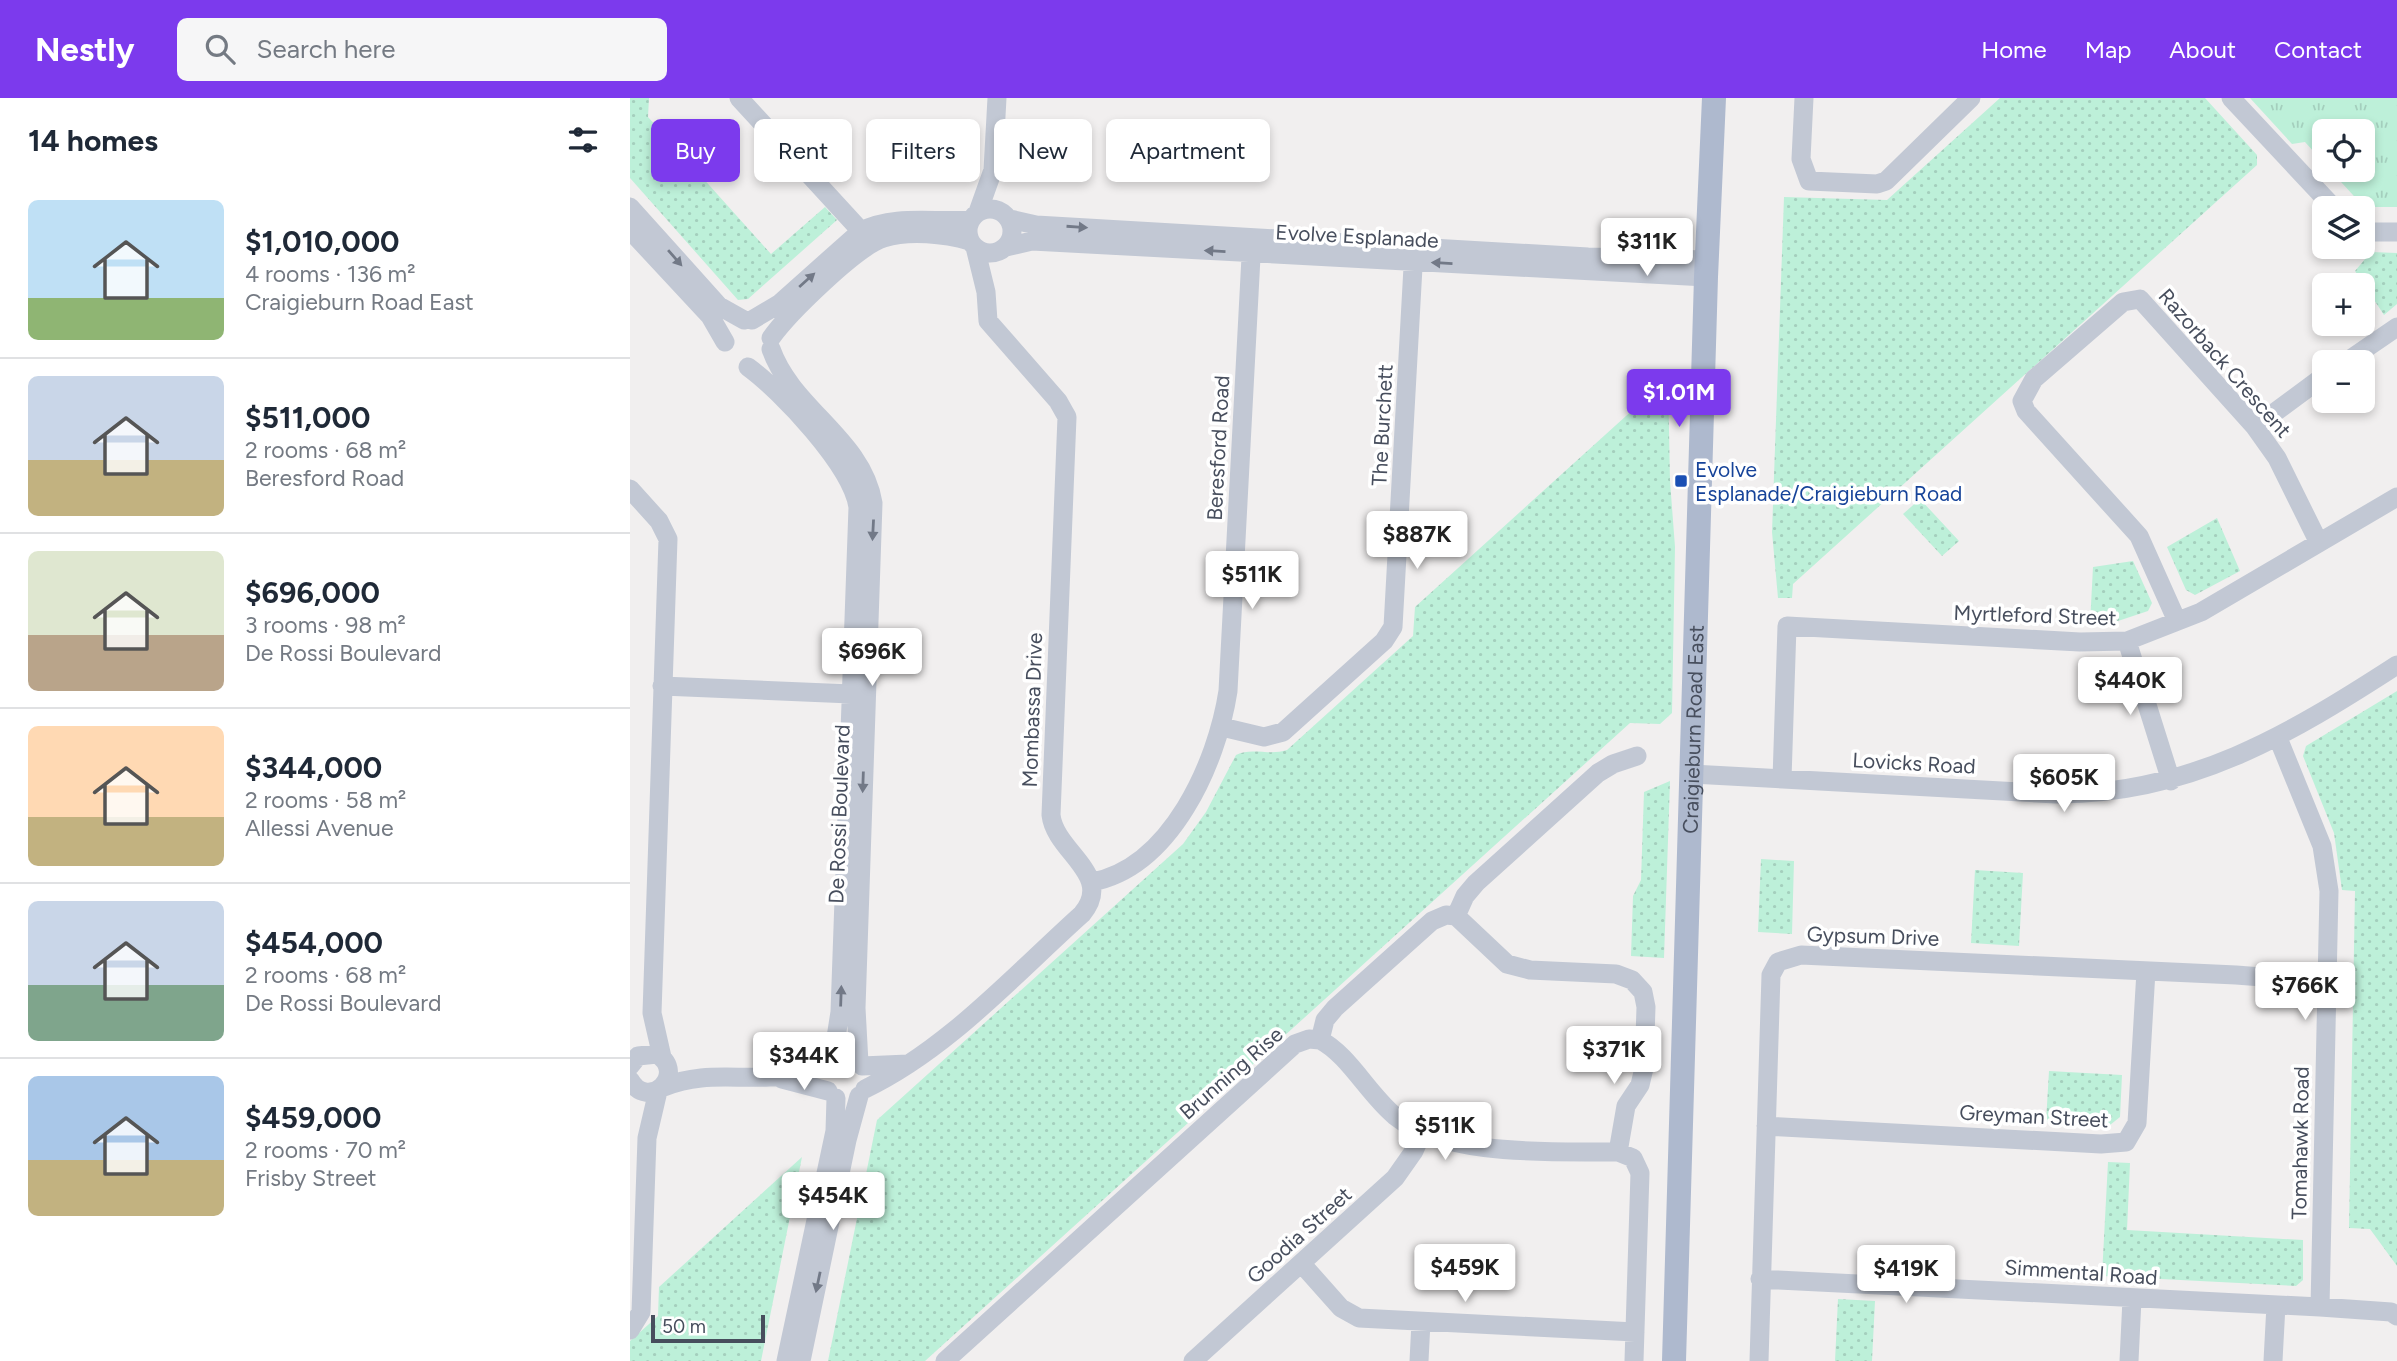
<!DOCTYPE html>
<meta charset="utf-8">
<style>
:root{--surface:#fff;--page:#f6f6f7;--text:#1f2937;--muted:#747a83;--line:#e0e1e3;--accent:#7c3aed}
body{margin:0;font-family:Figtree,sans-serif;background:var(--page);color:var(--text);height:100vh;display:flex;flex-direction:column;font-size:26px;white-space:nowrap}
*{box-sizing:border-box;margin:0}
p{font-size:23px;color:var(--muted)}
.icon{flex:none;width:38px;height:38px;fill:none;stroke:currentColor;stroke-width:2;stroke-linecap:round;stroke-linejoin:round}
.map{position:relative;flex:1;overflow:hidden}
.panel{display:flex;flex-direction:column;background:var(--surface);width:630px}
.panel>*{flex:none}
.guide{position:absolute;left:21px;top:21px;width:665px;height:63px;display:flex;gap:14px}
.tools{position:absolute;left:1682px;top:21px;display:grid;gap:14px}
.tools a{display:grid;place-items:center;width:63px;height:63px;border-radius:10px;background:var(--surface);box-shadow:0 4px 10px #0003;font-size:35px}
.scale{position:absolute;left:21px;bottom:18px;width:114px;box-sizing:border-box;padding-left:7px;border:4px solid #474e5d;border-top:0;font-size:19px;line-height:24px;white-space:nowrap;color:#474e5d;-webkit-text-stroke:5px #fff;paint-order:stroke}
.price{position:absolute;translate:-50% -60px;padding:0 16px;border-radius:7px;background:#fff;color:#222;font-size:23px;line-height:46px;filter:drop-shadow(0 2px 4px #0008)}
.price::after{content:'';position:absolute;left:50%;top:42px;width:21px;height:16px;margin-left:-10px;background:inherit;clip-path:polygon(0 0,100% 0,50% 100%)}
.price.current{background:var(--accent);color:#fff}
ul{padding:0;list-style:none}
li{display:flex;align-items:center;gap:21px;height:175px;padding:0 28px}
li+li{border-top:2px solid var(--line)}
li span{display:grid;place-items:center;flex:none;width:196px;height:140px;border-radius:10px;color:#555}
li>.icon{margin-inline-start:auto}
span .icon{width:84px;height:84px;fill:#fffc;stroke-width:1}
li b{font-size:30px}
h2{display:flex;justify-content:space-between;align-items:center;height:84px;padding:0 28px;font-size:30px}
.pill{padding:0 24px;border-radius:10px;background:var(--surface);box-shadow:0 4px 10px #0003;font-size:24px;line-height:63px}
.pill.current{background:var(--accent);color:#fff}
header{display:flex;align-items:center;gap:42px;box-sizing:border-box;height:98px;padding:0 35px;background:var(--accent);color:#fff}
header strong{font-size:33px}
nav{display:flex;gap:38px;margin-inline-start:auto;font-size:24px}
.search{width:490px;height:63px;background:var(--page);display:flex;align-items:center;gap:18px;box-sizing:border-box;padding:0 24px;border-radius:10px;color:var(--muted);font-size:26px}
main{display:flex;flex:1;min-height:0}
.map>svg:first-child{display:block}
.grass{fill:url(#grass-tufts)}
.park{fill:url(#park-dots)}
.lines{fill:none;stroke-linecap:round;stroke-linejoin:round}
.minor{stroke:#c2c8d4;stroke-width:19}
.major{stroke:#aeb9ce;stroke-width:24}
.oneway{fill:#727987}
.transit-dot{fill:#1a4fb4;stroke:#fff;stroke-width:2.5}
.labels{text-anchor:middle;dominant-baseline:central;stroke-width:7;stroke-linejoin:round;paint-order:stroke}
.street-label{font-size:21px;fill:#474e5d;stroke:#fff}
.transit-label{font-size:21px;fill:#164399;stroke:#fff;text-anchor:start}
</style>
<header>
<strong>Nestly</strong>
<div class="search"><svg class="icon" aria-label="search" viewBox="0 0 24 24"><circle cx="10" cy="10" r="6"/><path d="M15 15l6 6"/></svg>Search here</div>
<nav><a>Home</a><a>Map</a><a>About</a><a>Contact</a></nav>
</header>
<main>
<section class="panel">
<h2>14 homes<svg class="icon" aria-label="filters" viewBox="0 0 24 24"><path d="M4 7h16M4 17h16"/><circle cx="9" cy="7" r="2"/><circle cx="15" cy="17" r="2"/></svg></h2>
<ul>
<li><span style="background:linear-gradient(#bfe0f5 70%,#8fb573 0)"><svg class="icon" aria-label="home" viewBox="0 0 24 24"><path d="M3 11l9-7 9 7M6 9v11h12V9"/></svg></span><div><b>$1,010,000</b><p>4 rooms · 136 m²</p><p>Craigieburn Road East</p></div></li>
<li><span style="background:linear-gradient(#c9d6e8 60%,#c2b280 0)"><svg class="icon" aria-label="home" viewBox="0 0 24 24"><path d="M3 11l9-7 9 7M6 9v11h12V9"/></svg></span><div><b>$511,000</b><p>2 rooms · 68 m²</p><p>Beresford Road</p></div></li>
<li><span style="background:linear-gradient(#dfe7d0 60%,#b9a48a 0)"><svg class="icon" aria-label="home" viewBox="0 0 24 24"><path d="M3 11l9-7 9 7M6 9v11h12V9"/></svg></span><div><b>$696,000</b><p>3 rooms · 98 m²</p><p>De Rossi Boulevard</p></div></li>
<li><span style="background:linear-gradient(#ffd9b3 65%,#c2b280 0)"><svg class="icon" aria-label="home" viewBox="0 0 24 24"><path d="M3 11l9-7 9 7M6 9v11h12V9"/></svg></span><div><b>$344,000</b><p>2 rooms · 58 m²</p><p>Allessi Avenue</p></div></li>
<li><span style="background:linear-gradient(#c9d6e8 60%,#7fa58c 0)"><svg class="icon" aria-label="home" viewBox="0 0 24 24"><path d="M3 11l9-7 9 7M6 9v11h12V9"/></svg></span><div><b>$454,000</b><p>2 rooms · 68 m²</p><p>De Rossi Boulevard</p></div></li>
<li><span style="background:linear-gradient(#a9c7e8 60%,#c2b280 0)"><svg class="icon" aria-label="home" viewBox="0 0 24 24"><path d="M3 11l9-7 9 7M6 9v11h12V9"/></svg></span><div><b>$459,000</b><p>2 rooms · 70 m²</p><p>Frisby Street</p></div></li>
</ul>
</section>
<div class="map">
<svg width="1767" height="1263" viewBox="0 0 1767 1263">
<defs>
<pattern id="grass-tufts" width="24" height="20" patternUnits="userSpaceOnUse" patternTransform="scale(1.75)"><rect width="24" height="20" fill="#bdf0d9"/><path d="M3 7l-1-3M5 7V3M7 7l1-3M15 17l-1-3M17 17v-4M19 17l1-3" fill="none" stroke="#a4cfbd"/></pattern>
<pattern id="park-dots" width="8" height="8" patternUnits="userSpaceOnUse" patternTransform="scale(1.75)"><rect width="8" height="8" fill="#bdf0d9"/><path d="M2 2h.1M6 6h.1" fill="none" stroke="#a4cfbd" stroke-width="1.8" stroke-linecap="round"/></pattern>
</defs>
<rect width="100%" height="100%" fill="#f1efef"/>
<path class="grass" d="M1620,0H1767V109H1734L1700,72H1732V33H1694V65L1675,44L1662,46Z"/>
<path class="park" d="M0,0H19L18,19L141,156L195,109L207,122L118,201L108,202L0,80Z
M1370,0H1575L1627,57V67L1163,486L1162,500H1148L1142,434L1154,99L1257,102Z
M1741,154L1767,155V206L1754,217L1725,173Z
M1038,280L1040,383L1045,449L1042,615L1030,626L1000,625L295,1263H198L247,1022L553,746L576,714L606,657C621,649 640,658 657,652L783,538L785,509Z
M1290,401L1329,443L1312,458L1273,416Z
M1587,420L1610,473L1565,497L1556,492L1537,449Z
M1503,463L1522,505L1518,513L1488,523L1460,526L1463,469Z
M1767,593V1168L1740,1131L1719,1130L1725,793L1712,792L1704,735L1673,658L1676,648Z
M1040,683L1034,860L1001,858L1003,798L1011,782L1014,694Z
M1131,761L1164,763L1162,836L1128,834Z
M1345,772L1393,775L1389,848L1341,845Z
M1419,973L1492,977L1490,1019L1480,1027L1416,1024Z
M172,1059L131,1263H0V1243L28,1218L29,1189Z
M1478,1064L1500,1065L1497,1132L1673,1142V1182L1666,1188L1472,1178Z
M1208,1201L1245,1203L1242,1263H1205Z"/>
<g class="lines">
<path class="minor" d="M109,0L231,133
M1174,0L1171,61L1179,83L1247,86L1256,83L1341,0
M1601,0L1704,110
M0,109L89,208L114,222
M338 133a22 22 0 1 1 44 0a22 22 0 1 1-44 0Z
M348,114L363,72L367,0
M380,121L406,127L958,159L1077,162
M0,132L80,218L95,244
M1732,134H1767
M376,149L402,143L1076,179
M122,222L149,206L231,133C266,116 303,125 341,122
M141,240C158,216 227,148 254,140C279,132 315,136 340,143
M141,251C162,311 233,341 243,405L226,910L229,965
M1716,264L1767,229
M118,269C151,293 222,368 228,409L210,914L202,965
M1625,329L1694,278
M0,391L29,423L38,441L22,915L32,959
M1547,523L1509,438L1396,313L1392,303L1404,281L1493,204L1510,201L1625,329L1647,360L1689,445
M1497,543L1541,683
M32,588L221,596
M592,629L634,639L653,634L754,543L763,529L784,151
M1648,640L1692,748L1699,793L1690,1209
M1062,676L1426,696C1558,697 1659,637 1767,567
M1152,681L1157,528L1450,544L1497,543L1571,514L1767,399
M462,784C541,769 587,665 598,593L622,140
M826,818L877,866L900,872L986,876L1002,882L1013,894L1016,909L1014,970L1010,987L996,1008L988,1054L1003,1060L1010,1075L1004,1263
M690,942C718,956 739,997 765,1018C818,1060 922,1053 988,1054
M0,968L8,958L27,956C58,976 18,1014 0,982
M232,968L278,966
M152,981L198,993
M34,989C70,974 102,981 140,979C160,978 180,973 199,968
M235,991C318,951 383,878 452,816C485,777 425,754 421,717L437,319L428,303L358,223L356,194L345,149
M1136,1028L1471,1046L1496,1044L1507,1025L1516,873
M671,1165L711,1210L729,1220L1005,1234
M1130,1181L1690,1209L1761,1214L1767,1218
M0,1232L11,1214L17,1040L28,993
M156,1263L205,1033L206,1000
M171,1263L217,1042L229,998
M315,1263L665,946L679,941L690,942L695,922L705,910L802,823L816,817L826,818L835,798L846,785L968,675L983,666L1007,658
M563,1263L765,1080L784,1053L792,1035
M789,1263L791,1224
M1129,1263L1141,877L1148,864L1171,857L1606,877L1696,884
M1499,1263L1502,1201
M1643,1263L1646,1207"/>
<path class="major" id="s1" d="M1044,1263L1076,179L1084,0"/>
</g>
<defs><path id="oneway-solid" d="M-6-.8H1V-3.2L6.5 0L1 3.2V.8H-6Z" transform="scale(1.75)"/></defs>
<g class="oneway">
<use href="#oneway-solid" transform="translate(447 129) rotate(4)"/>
<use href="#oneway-solid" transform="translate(585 153) rotate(-177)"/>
<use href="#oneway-solid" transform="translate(45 160) rotate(49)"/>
<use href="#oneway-solid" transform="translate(812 165) rotate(-177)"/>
<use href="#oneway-solid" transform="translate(177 182) rotate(-42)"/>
<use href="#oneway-solid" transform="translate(243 432) rotate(93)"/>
<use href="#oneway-solid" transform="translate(233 684) rotate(92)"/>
<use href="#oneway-solid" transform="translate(211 898) rotate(-88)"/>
<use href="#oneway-solid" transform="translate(188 1184) rotate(102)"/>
</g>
<rect class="transit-dot" x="1044" y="376" width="14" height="14" rx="3.5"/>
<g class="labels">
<g class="street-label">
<text transform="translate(727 138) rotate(3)">Evolve Esplanade</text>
<text transform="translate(1595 265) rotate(49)">Razorback Crescent</text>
<text transform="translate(752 327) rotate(-87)">The Burchett</text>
<text transform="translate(588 350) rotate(-87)">Beresford Road</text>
<text transform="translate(1405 517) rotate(2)">Myrtleford Street</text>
<text transform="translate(402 612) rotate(-88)">Mombassa Drive</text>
<text stroke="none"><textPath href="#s1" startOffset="632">Craigieburn Road East</textPath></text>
<text transform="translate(1284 665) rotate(3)">Lovicks Road</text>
<text transform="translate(209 716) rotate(-88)">De Rossi Boulevard</text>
<text transform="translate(1243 838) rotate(2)">Gypsum Drive</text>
<text transform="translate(601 975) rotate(-41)">Brunning Rise</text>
<text transform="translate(1404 1018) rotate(3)">Greyman Street</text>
<text transform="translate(1670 1045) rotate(-89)">Tomahawk Road</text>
<text transform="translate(669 1137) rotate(-42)">Goodia Street</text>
<text transform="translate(1451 1174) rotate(4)">Simmental Road</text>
</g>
<g class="transit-label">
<text x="1065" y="371">Evolve<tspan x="1065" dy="24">Esplanade/Craigieburn Road</tspan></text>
</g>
</g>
</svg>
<div class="tools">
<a><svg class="icon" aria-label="locate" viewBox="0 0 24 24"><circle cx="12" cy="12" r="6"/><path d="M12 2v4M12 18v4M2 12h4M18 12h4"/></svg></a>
<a><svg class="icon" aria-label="layers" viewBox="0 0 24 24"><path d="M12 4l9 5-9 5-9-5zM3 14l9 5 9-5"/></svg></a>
<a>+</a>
<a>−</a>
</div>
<div class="scale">50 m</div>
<b class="price" style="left:1017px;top:180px">$311K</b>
<b class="price current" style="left:1049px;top:331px">$1.01M</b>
<b class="price" style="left:787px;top:473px">$887K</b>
<b class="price" style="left:622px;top:513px">$511K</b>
<b class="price" style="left:242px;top:590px">$696K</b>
<b class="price" style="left:1500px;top:619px">$440K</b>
<b class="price" style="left:1434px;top:716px">$605K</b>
<b class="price" style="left:1675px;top:924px">$766K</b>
<b class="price" style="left:984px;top:988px">$371K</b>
<b class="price" style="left:174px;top:994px">$344K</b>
<b class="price" style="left:815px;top:1064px">$511K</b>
<b class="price" style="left:203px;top:1134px">$454K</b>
<b class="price" style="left:835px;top:1206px">$459K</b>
<b class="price" style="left:1276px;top:1207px">$419K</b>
<div class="guide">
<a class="pill current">Buy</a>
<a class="pill">Rent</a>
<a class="pill">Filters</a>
<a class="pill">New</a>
<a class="pill">Apartment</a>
</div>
</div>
</main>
